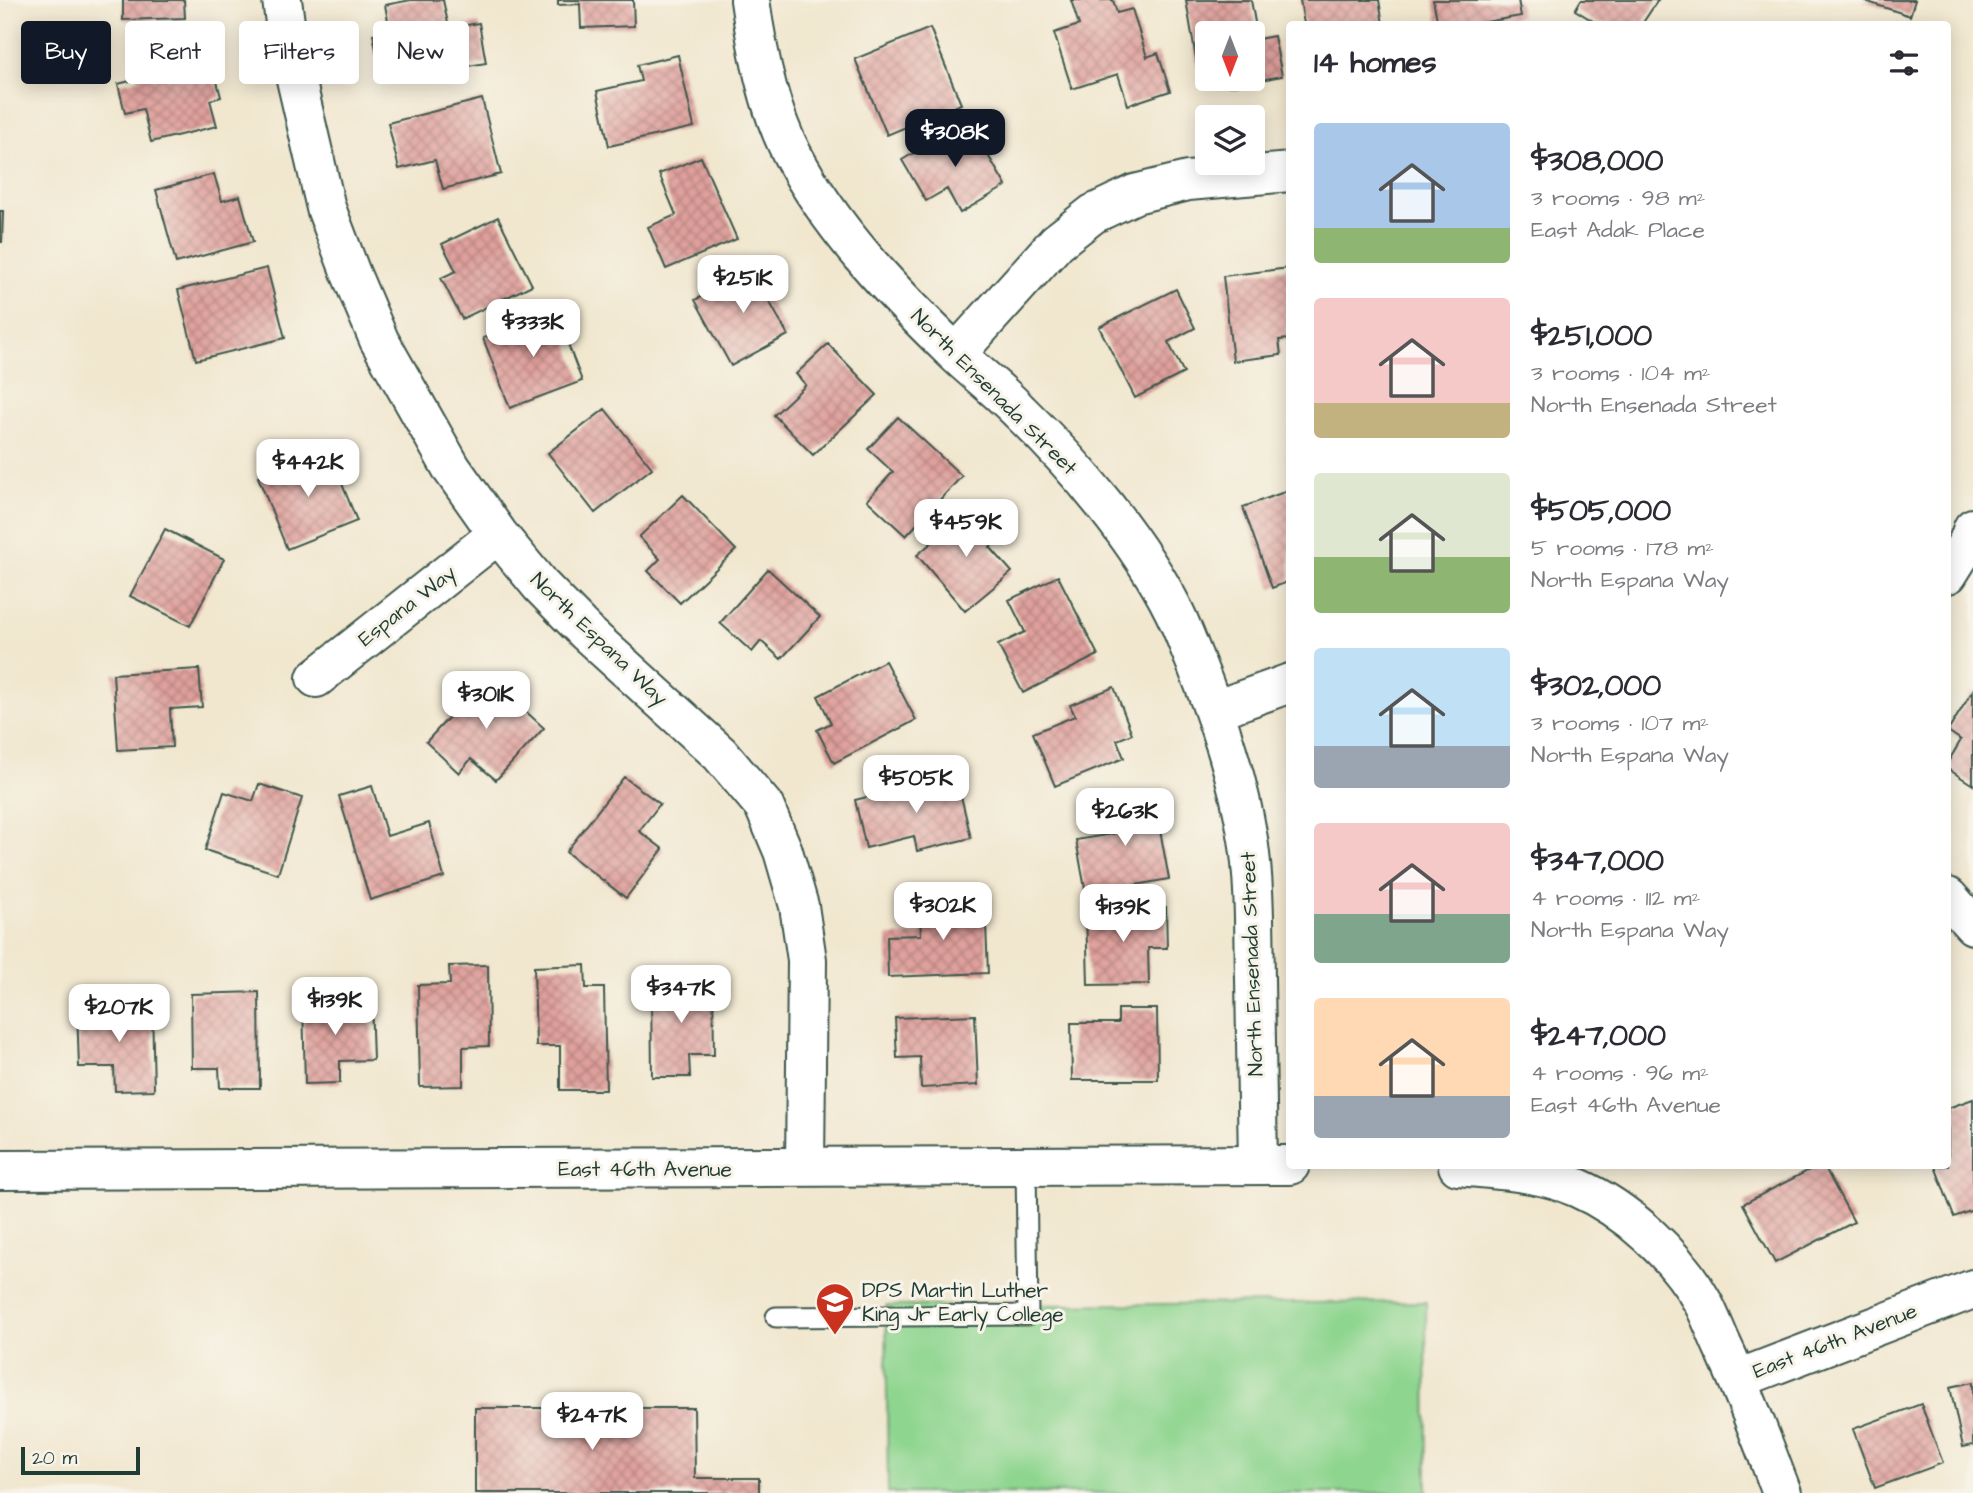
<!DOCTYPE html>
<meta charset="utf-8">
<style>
:root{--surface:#fff;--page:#f2f2f3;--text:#2b2b33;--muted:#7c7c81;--accent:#111827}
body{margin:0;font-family:"Architects Daughter",sans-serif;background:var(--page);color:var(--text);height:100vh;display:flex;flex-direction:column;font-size:26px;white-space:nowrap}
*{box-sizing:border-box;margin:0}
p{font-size:23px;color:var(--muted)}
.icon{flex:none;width:38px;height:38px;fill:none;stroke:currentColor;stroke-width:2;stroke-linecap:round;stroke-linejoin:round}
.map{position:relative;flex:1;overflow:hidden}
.drawer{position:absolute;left:1286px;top:21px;width:665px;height:1148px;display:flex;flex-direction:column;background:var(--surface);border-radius:7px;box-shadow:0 4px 18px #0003}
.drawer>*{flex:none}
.hud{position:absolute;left:21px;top:21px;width:665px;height:63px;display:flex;gap:14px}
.needle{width:46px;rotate:180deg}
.tools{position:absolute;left:1195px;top:21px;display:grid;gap:14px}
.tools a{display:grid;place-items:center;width:70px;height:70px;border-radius:7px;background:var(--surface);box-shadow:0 4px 18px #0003;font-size:35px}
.scale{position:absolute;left:21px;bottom:18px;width:119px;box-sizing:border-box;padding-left:7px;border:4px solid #1f3d34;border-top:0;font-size:19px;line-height:24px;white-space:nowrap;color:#1f3d34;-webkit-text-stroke:5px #f7f3e8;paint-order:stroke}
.price{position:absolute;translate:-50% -60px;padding:0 16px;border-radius:14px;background:#fff;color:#222;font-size:23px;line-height:46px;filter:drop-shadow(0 2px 4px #0008)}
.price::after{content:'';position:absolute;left:50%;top:42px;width:21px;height:16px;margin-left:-10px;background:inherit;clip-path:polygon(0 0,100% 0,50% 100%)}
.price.on{background:var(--accent);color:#fff}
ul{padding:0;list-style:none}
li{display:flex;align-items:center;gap:21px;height:175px;padding:0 28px}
li span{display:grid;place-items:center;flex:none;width:196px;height:140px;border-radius:7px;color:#555}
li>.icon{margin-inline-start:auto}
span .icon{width:84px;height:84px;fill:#fffc;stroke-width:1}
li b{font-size:30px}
h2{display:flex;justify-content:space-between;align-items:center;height:84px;padding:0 28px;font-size:30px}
.chip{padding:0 24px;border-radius:7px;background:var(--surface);box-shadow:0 4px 18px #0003;font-size:24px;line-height:63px}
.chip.on{background:var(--accent);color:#fff}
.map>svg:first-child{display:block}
.pitch{fill:#8ed58f;stroke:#568962;stroke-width:2}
.building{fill:url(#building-cross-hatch)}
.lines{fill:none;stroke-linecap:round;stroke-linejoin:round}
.lane-casing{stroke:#3e564b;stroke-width:23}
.street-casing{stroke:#3e564b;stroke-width:42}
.lane{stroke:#fff;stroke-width:19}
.street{stroke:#fff;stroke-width:38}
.labels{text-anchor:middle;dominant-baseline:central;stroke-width:6;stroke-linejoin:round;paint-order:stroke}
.street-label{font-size:21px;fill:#1f3d34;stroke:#f7f3e8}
.poi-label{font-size:21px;fill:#1f3d34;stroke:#f7f3e8;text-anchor:start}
</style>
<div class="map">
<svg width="1973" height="1493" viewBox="0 0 1973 1493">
<defs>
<pattern id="building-cross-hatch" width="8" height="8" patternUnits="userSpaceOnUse" patternTransform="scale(1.75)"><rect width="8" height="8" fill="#e0a09c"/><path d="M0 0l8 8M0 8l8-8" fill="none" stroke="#b58480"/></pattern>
</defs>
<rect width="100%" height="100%" fill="#f7f3e8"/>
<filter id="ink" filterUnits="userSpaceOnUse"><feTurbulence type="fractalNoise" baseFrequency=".0143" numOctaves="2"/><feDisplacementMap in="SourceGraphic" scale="14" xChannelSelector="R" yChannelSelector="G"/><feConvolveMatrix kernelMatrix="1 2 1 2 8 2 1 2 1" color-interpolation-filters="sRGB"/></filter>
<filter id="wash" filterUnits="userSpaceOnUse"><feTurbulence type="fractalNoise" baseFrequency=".00686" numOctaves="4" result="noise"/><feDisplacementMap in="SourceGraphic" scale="28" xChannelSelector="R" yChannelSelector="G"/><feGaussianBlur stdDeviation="1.57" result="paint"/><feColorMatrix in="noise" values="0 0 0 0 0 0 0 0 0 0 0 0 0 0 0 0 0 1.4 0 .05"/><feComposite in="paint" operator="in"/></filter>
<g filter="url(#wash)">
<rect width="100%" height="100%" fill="#f1e7cf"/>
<path class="pitch" d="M1426,1302L1427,1493H888L886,1306Z"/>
<g id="blocks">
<path class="building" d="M123,0H184L185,18L123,20Z
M411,0H443L449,28L479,23L486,63L382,81L373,34L390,31L385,5Z
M558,0H633L634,26L581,28L580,4L558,5Z
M1071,0H1113L1117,13L1132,9L1147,57L1158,53L1170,91L1128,105L1118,74L1072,89L1054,33L1079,25Z
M1186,0H1251L1258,39L1274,36L1282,76L1229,86L1228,79H1253V33H1208V68L1198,70Z
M1300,0H1379L1383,24H1304Z
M1433,0H1518L1521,16L1474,24H1438Z
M1581,0H1658L1642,24H1598L1575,10Z
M1862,0H1915L1910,16Z
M930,28L961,104L887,135L855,59Z
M208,46L221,97L210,100L217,126L151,142L143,109L125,113L118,84L138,79L134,65Z
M678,55L694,127L609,146L597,91L641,81L637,65Z
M482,99L501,174L443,189L435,160L399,169L388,123Z
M968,121L1006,186L960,213L947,189L926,201L902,160Z
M701,157L737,239L666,269L648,227L676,215L659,174Z
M214,174L222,201L240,196L253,242L176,263L156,190Z
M0,211H3L2,242H0Z
M498,217L532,285L462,319L441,278L456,271L442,244Z
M760,265L777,295L768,299L788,335L731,366L695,300Z
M267,268L285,338L196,360L178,290Z
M1290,268V339L1279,340L1281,355L1233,361L1223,276Z
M1176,289L1195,328L1168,342L1184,373L1135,398L1099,327Z
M555,310L582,381L510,408L483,338Z
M828,344L877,395L813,455L774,415L806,385L796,374Z
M605,409L652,468L595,513L548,453Z
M898,417L962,476L906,536L867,500L893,472L868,449Z
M328,449L357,521L287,549L258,477Z
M1290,490V581L1272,588L1243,507Z
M683,495L736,550L680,603L648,571L660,559L639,537Z
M974,507L1001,538L990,547L1012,572L965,611L917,555Z
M165,529L224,559L190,626L130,596Z
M768,569L820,617L781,659L761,641L752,652L720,623Z
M1058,576L1098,655L1023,693L998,645L1025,632L1009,600Z
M885,661L916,720L834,763L817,730L831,723L818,696Z
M199,669L202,707L170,709L172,747L118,750L113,674Z
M487,676L544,728L496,780L471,759L459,773L426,742Z
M1114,687L1132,734L1117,740L1124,758L1055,786L1033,733L1075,716L1070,705Z
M1973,690V785L1948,769V762L1961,740L1948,731Z
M956,775L971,838L917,851L914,836L866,848L855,800Z
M624,777L660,804L639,831L663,849L626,898L566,852Z
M259,784L302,798L278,874L205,850L224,792L253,801Z
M372,786L387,836L429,823L444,877L370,900L339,796Z
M1153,792L1169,879L1086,894L1076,840L1113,834L1107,800Z
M985,900L988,973L888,977L887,936L921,935L919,903Z
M1166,907L1167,948H1148L1149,984L1088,985L1086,909Z
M488,965L489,1046L463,1047V1086L420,1087L418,985L450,984L449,966Z
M585,965L586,988H604L606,1090H560V1046H536L534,967Z
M713,980L714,1055H689L690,1077H652L651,981Z
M259,992L260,1088H220L219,1068H192L191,994Z
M371,1000L373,1060L340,1061V1083L305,1084L303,1001Z
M152,1006L154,1090L115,1091L114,1067H79L77,1008Z
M1118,1009H1157L1158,1080H1072L1071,1023H1118Z
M975,1015L978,1085L921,1088L920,1057L897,1058L895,1018Z
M1973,1099V1210L1954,1217L1935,1166H1948V1108Z
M1817,1166H1824L1854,1222L1775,1263L1743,1204Z
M1973,1382V1445L1963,1447L1950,1387Z
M1921,1404L1943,1463L1875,1488L1853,1429Z
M475,1408H694L695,1478H759V1493H475Z"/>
</g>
</g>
<g filter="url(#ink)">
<use href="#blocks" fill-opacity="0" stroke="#3e564b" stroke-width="2"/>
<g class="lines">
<g class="lane-casing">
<path id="lane" d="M776,1317L1028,1315L1026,1165"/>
</g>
<g class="street-casing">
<path id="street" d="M282,0L288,45L326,208L351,274L379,340L452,469L498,534L540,585L587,633L720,754L764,806L783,851L799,906L807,960L805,1167
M750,0C757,50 768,109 792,154C832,230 894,294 956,354C977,374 1000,391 1020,412C1076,466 1139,541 1174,611C1182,627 1188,644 1195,661C1218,719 1238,777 1248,839C1255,884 1254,932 1255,978C1256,1040 1257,1103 1258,1165
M956,354L1057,242L1093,214L1135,194L1188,181L1290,172
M1948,574L1968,542L1973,528
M316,678L498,534
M1215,710L1290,683
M1948,897L1973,925
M1458,1166C1498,1170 1540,1171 1578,1188C1626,1209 1676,1255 1702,1301C1710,1315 1715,1330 1722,1345C1745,1393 1763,1443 1782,1493
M0,1170L1290,1165
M1738,1379L1973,1289"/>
</g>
<use href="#lane" class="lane"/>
<use href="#street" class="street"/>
</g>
</g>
<defs>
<g id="school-pin" transform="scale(2.0125)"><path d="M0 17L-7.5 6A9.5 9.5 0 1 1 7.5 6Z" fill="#c8321e" stroke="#f7f3e8"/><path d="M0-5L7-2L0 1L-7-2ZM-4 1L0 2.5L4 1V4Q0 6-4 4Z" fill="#fff"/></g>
</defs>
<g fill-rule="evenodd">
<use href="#school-pin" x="835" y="1302"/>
</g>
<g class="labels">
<g class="street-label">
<text transform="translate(994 392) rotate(45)">North Ensenada Street</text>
<text transform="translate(407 606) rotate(-38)">Espana Way</text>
<text transform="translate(599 639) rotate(44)">North Espana Way</text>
<text transform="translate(1252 964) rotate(-92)">North Ensenada Street</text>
<text x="645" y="1169">East 46th Avenue</text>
<text transform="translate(1835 1341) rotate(-21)">East 46th Avenue</text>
</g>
<g class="poi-label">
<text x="862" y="1290">DPS Martin Luther<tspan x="862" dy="24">King Jr Early College</tspan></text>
</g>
</g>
</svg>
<div class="tools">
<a><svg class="needle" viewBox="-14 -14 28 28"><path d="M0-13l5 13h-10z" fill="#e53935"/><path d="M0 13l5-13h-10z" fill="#7c7c81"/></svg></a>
<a><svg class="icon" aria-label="layers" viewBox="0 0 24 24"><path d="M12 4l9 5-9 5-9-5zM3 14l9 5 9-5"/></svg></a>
</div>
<div class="scale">20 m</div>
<b class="price on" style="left:955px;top:169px">$308K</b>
<b class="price" style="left:743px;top:315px">$251K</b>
<b class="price" style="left:533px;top:359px">$333K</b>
<b class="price" style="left:308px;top:499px">$442K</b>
<b class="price" style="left:966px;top:559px">$459K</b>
<b class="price" style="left:486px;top:731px">$301K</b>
<b class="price" style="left:916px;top:815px">$505K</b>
<b class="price" style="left:1125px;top:848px">$263K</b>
<b class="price" style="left:943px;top:942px">$302K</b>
<b class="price" style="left:1123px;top:944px">$139K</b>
<b class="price" style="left:681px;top:1025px">$347K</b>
<b class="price" style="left:335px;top:1037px">$139K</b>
<b class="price" style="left:119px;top:1044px">$207K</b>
<b class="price" style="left:592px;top:1452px">$247K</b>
<div class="hud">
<a class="chip on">Buy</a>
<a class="chip">Rent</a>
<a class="chip">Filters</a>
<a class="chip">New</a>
</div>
<section class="drawer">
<h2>14 homes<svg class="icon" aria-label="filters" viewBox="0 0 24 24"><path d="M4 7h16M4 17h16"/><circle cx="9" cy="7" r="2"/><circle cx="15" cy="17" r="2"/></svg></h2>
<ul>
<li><span style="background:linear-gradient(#a9c7e8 75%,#8fb573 0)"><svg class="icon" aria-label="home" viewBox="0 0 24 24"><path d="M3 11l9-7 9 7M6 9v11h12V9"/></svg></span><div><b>$308,000</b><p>3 rooms · 98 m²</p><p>East Adak Place</p></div></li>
<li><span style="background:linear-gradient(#f6c9c9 75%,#c2b280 0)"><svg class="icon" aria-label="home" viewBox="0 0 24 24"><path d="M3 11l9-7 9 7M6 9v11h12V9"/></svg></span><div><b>$251,000</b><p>3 rooms · 104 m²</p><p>North Ensenada Street</p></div></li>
<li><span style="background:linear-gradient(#dfe7d0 60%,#8fb573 0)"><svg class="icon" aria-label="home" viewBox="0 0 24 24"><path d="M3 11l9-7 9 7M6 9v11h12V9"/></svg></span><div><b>$505,000</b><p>5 rooms · 178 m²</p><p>North Espana Way</p></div></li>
<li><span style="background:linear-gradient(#bfe0f5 70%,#9aa5b1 0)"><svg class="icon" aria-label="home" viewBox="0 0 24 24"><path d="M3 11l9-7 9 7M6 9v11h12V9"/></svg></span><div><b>$302,000</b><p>3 rooms · 107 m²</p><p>North Espana Way</p></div></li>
<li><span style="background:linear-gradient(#f6c9c9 65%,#7fa58c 0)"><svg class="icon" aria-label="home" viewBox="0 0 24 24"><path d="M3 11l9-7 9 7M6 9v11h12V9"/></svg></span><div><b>$347,000</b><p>4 rooms · 112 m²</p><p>North Espana Way</p></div></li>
<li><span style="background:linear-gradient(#ffd9b3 70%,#9aa5b1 0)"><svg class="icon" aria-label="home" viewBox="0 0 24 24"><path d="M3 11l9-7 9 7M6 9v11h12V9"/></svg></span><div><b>$247,000</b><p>4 rooms · 96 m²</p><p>East 46th Avenue</p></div></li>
</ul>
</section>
</div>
